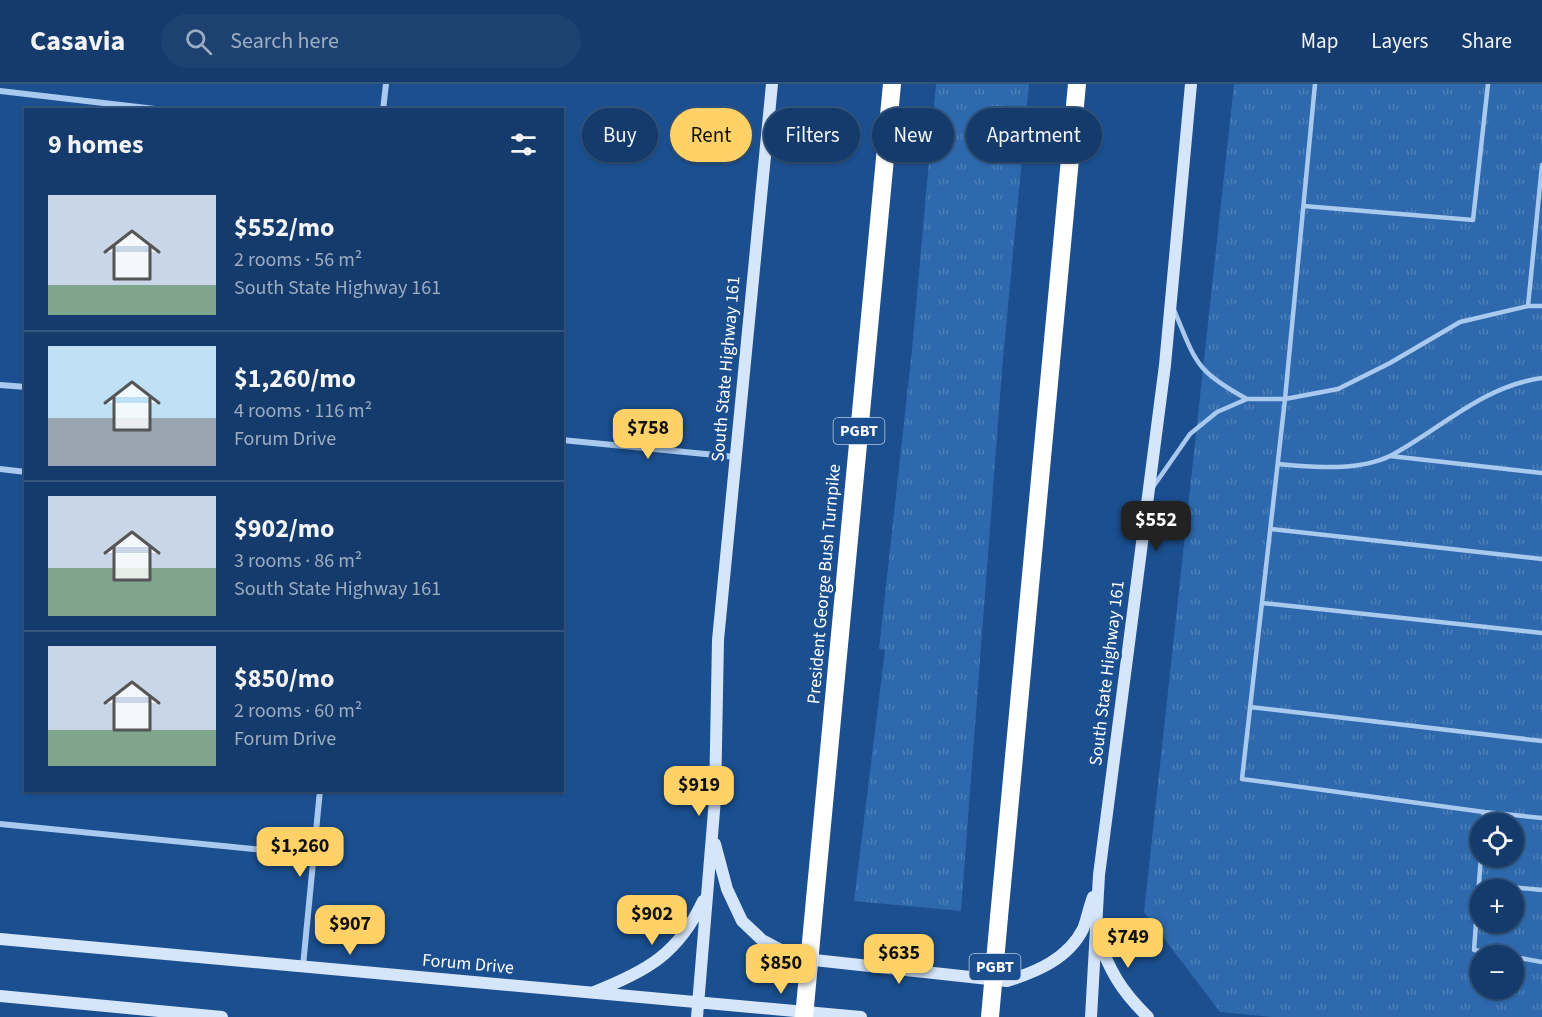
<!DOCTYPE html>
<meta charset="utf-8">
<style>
:root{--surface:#143b6b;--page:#1d4271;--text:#f1f3f6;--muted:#9dadc1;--line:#33557e;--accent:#ffd166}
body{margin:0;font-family:"Source Sans 3",sans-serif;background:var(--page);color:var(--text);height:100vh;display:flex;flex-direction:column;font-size:22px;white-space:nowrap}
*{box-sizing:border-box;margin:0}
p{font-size:20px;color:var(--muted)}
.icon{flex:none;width:33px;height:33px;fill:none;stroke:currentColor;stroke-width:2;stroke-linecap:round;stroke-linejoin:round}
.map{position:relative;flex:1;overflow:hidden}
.panel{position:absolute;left:24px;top:24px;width:540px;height:684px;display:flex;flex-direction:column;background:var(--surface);border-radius:0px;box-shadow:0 2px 4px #0004,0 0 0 2px var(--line)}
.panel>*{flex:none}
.banner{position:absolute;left:582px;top:24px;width:570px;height:54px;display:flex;gap:12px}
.tools{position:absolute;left:1470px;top:729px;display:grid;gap:12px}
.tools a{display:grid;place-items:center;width:54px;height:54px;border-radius:50%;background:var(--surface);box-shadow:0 2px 4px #0004,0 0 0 2px var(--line);font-size:30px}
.price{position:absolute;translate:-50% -51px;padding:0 14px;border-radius:12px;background:var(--accent);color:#111;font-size:20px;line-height:39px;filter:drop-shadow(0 2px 3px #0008)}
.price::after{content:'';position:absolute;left:50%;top:36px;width:18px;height:14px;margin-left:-9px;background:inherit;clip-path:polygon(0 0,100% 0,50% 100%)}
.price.on{background:#222;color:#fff}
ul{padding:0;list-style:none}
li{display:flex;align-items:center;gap:18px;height:150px;padding:0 24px}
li+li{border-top:2px solid var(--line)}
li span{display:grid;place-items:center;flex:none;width:168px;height:120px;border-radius:0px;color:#555}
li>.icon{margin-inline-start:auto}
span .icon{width:72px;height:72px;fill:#fffc;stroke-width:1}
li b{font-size:26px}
h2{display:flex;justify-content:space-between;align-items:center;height:72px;padding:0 24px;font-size:26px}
.pill{padding:0 21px;border-radius:27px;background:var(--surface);box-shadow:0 2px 4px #0004,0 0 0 2px var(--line);font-size:21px;line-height:54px}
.pill.on{background:var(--accent);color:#111}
header{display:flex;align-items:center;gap:36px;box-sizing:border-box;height:84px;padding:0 30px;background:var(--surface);border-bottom:2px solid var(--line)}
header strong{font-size:28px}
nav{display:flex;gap:33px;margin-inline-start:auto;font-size:21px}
.search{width:420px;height:54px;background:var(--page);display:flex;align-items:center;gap:15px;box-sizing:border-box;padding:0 21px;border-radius:33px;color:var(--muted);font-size:22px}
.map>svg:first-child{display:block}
.grass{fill:url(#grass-tufts);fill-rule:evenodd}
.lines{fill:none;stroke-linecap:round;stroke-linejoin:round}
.lane{stroke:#a9c9ee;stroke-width:4.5}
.street{stroke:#a9c9ee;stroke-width:6}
.secondary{stroke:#d6e6fa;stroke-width:12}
.highway{stroke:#fff;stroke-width:18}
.highway-bridge{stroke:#fff;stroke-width:18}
.labels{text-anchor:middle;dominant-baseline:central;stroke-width:6;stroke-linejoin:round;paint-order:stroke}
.shield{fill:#1b4f8f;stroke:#bbcadd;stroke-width:1.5}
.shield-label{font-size:16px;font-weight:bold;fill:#fff}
.street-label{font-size:18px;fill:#fff;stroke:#1b4f8f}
</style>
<header>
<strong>Casavia</strong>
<div class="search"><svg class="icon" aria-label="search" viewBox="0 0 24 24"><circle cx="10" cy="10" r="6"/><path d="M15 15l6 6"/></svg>Search here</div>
<nav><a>Map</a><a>Layers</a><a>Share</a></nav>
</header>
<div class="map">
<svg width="1542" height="933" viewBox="0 0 1542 933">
<defs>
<pattern id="grass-tufts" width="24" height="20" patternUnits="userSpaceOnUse" patternTransform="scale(1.5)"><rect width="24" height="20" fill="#2e69ad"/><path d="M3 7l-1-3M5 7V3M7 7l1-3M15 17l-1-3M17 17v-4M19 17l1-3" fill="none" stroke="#4d80b9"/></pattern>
</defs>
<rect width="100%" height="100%" fill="#1b4f8f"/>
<path class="grass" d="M936,0H1029L1002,286L961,827L854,817L885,566L879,565L912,266Z
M1234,0H1542V933H1272L1220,928L1144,828ZM1480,740H1514V772H1480ZM1480,806H1514V838H1480ZM1480,872H1514V904H1480Z"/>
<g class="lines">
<path class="lane" d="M1315,0L1285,315L1242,695L1484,728L1483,740
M1304,122L1473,136L1488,0
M1528,222L1542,81
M1174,226C1196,278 1195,287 1247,315
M1390,372L1542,389
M1278,380C1313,383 1359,388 1392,371C1442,344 1483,302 1542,294
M1153,403L1190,350L1217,328L1247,315H1285L1338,305L1390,279L1460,238L1528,222H1542
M1271,445L1542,475
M1262,519L1542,549
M1250,623L1542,657
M1484,728L1542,734
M1481,772L1474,866L1505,872
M1479,800L1542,806
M1514,873L1542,878"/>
<path class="street" d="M0,7L164,26
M383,26L386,0
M0,301L26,303
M562,356L736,373
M0,385L26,388
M0,740L314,771
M303,882L320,706"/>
<path class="secondary" d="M715,760L727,805L742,837L762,856L796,874L1007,897C1036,888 1068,875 1083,845C1087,835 1089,823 1093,813
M1097,851C1109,886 1121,907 1148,933
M0,855L861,933
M594,908C647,887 678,870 703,817
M0,912L222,933
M697,933L715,715L718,556L772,0
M1091,933L1099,791L1165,281L1191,0"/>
<path class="highway" d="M815,815L892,0
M999,833L1077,0"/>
<path class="highway-bridge" d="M804,933L815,815
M990,933L999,833"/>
</g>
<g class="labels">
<g class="shield">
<rect x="833.5" y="334" width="51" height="26" rx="4.5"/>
<rect x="969.5" y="870" width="51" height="26" rx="4.5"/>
</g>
<g class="shield-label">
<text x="859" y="347">PGBT</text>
<text x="995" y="883">PGBT</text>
</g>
<g class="street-label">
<text transform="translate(726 285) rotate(-85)">South State Highway 161</text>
<text transform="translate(824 500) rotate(-85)">President George Bush Turnpike</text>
<text transform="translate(1107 589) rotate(-83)">South State Highway 161</text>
<text transform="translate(468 880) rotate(5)">Forum Drive</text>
</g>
</g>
</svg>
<div class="tools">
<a><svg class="icon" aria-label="locate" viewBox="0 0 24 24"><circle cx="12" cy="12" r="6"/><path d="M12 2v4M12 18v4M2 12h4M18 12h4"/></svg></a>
<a>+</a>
<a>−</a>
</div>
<b class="price" style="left:648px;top:376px">$758</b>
<b class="price on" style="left:1156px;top:468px">$552</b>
<b class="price" style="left:699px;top:733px">$919</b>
<b class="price" style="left:300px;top:794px">$1,260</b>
<b class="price" style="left:652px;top:862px">$902</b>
<b class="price" style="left:350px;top:872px">$907</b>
<b class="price" style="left:1128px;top:885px">$749</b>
<b class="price" style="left:899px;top:901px">$635</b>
<b class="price" style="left:781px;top:911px">$850</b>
<div class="banner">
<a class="pill">Buy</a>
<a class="pill on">Rent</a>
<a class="pill">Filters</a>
<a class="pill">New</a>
<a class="pill">Apartment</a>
</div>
<section class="panel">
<h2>9 homes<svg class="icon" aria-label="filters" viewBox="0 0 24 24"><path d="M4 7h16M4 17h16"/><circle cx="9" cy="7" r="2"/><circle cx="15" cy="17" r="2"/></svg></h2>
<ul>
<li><span style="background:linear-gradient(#c9d6e8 75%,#7fa58c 0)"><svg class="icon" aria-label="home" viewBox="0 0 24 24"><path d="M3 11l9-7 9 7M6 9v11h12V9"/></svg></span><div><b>$552/mo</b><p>2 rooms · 56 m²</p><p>South State Highway 161</p></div></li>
<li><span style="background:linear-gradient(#bfe0f5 60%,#9aa5b1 0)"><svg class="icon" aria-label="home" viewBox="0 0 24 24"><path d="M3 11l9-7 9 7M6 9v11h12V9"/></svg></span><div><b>$1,260/mo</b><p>4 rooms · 116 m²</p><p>Forum Drive</p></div></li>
<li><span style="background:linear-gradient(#c9d6e8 60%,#7fa58c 0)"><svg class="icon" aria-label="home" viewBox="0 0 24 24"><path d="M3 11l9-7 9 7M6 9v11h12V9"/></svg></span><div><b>$902/mo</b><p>3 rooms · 86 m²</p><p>South State Highway 161</p></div></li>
<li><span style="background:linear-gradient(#c9d6e8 70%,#7fa58c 0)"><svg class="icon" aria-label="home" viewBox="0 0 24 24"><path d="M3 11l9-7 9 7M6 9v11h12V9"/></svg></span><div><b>$850/mo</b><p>2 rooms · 60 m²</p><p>Forum Drive</p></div></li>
</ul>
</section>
</div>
